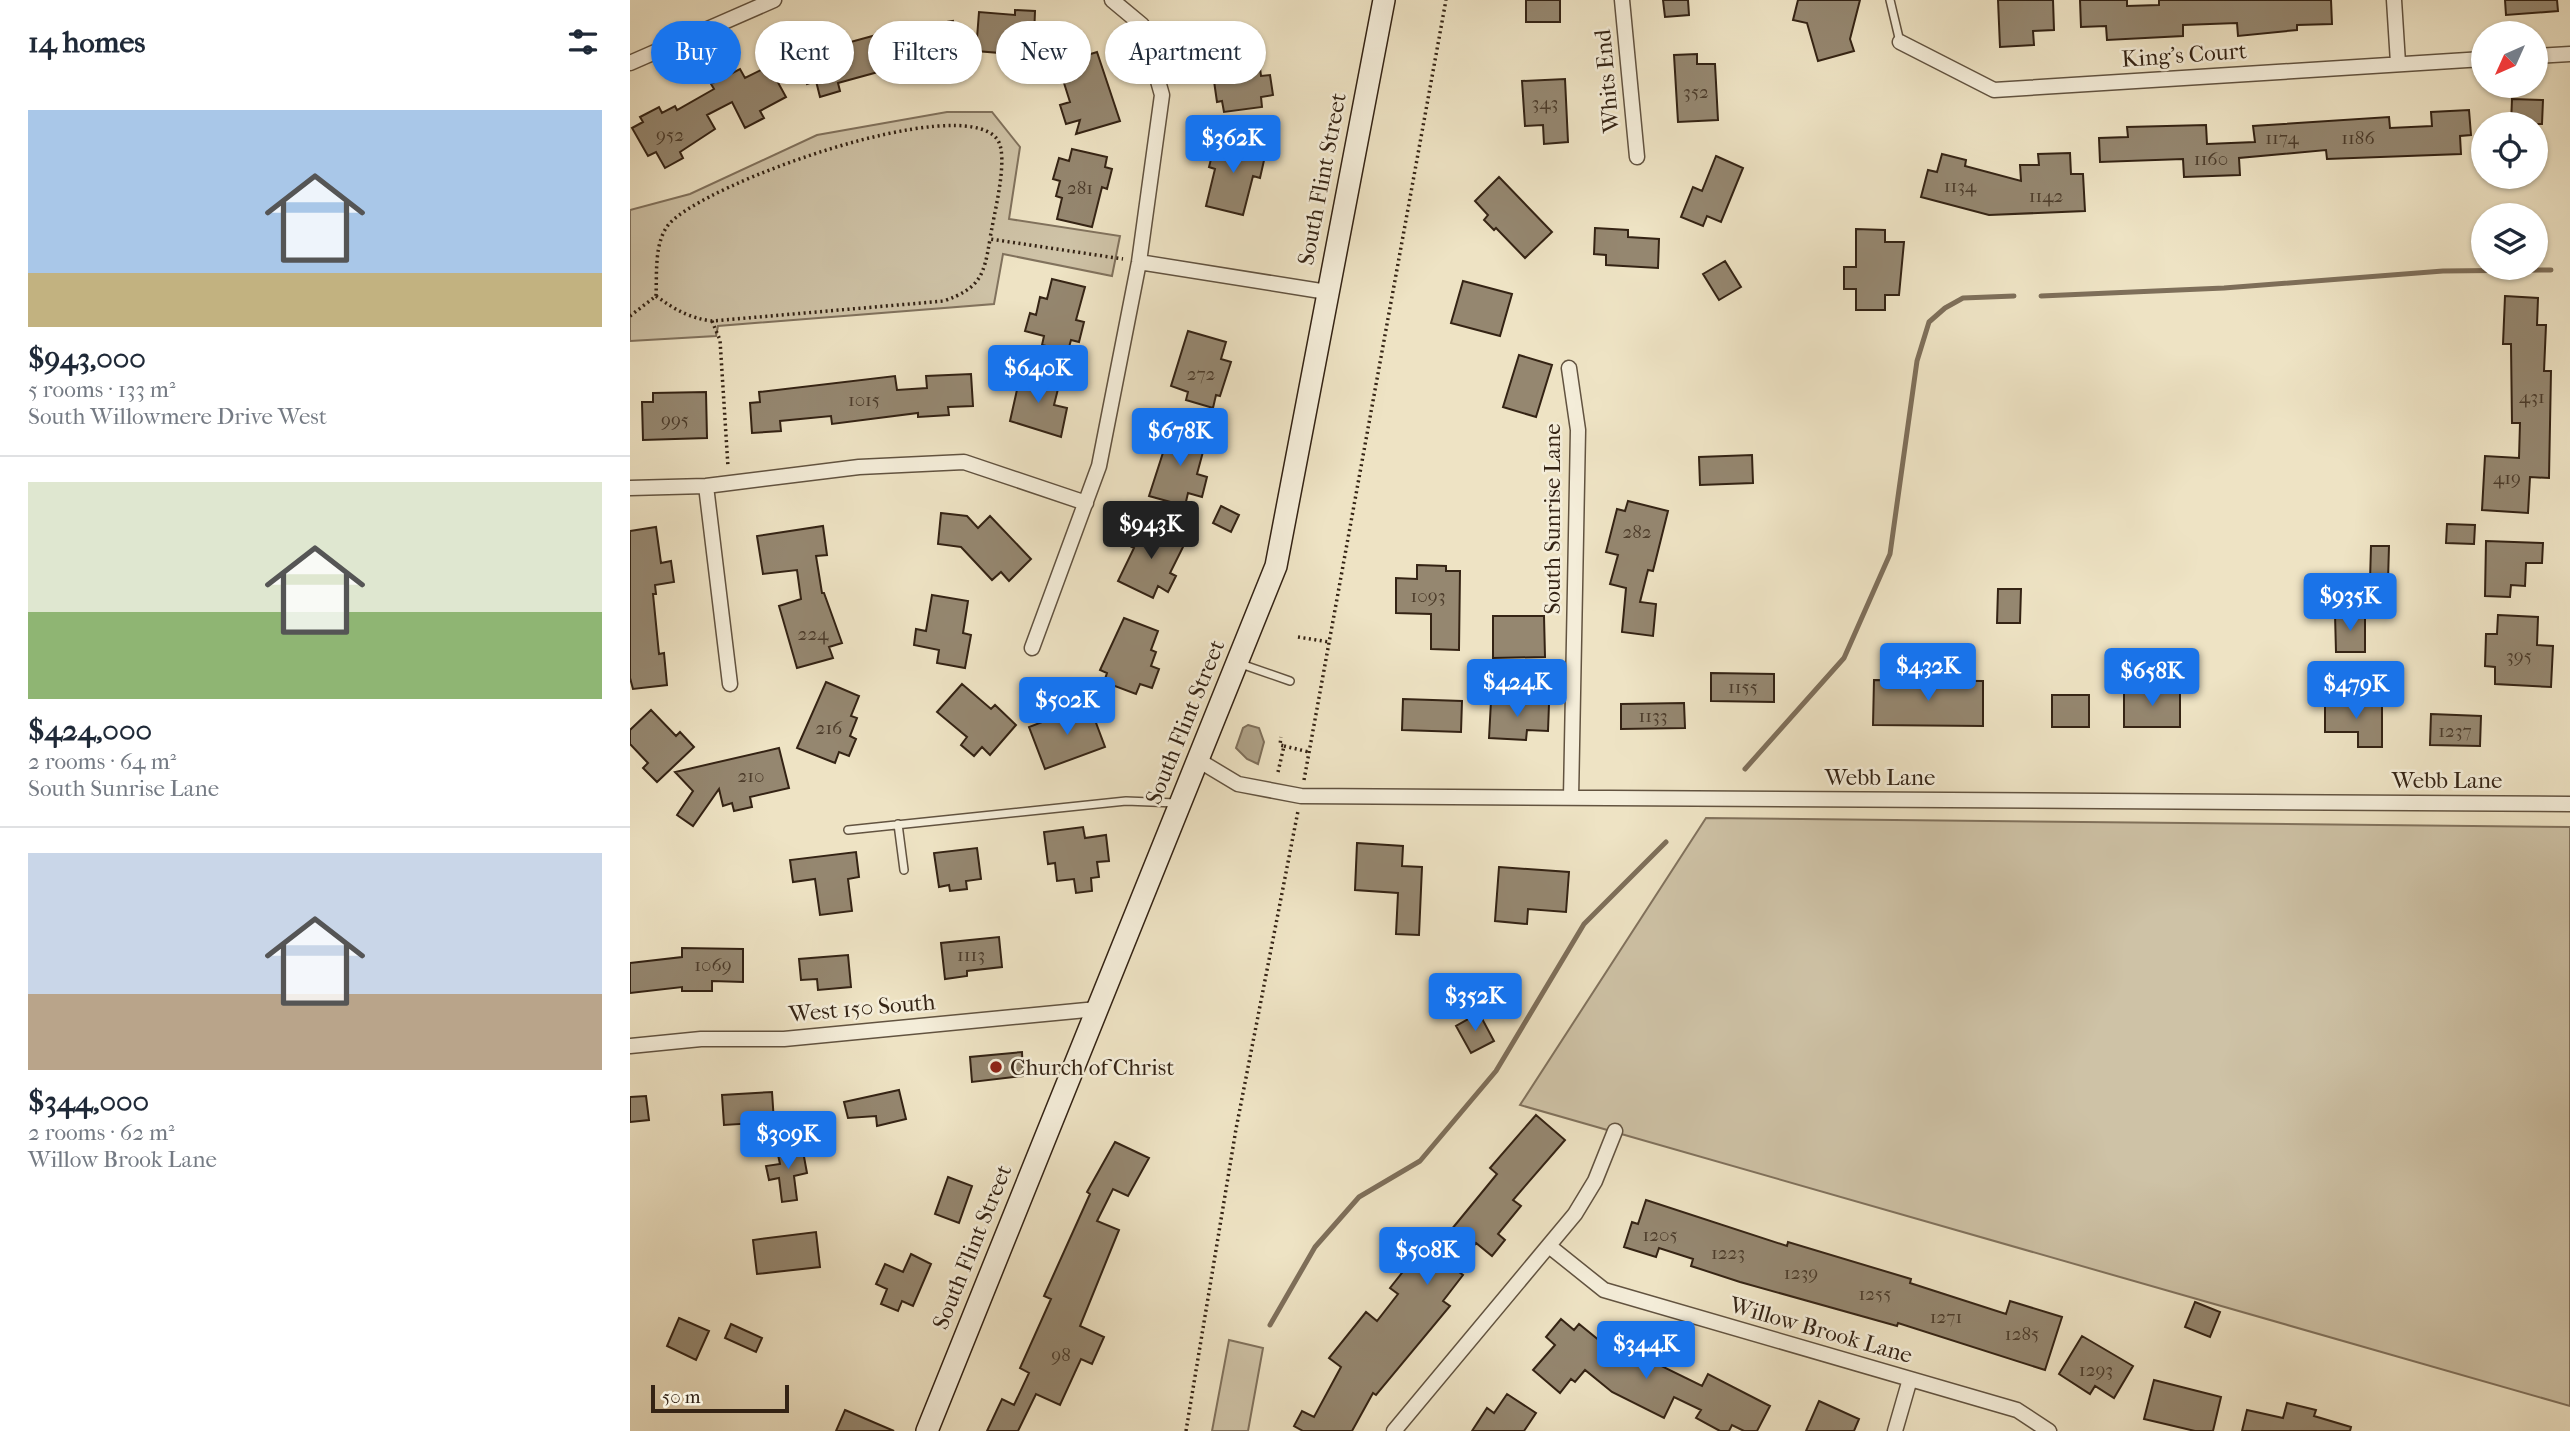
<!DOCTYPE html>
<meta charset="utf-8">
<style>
:root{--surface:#fff;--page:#f6f6f7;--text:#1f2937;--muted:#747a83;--line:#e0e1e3;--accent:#1a73e8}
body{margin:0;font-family:"IM FELL French Canon",serif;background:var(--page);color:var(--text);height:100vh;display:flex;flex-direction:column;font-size:26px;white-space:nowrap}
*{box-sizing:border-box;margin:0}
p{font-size:23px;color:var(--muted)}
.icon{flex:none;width:38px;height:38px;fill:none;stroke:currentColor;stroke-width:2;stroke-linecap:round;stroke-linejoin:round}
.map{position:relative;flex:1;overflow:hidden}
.details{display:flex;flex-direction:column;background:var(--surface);width:630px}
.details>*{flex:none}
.banner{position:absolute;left:21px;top:21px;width:665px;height:63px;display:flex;gap:14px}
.needle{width:46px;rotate:225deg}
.buttons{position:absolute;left:1841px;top:21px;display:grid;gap:14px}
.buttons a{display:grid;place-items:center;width:77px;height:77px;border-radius:50%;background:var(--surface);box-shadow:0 2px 5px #0004;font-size:35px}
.scale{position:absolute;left:21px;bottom:18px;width:138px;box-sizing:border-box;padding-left:7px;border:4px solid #342314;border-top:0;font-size:19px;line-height:24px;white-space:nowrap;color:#342314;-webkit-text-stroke:5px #f4edd9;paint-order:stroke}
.price{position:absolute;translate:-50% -60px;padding:0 16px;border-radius:7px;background:var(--accent);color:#fff;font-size:23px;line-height:46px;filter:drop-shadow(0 2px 4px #0008)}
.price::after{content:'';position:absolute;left:50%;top:42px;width:21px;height:16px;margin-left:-10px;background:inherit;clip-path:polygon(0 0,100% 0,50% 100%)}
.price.on{background:#222;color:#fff}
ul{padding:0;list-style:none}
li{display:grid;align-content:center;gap:14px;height:371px;padding:0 28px}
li+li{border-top:2px solid var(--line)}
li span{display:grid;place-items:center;height:217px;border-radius:0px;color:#555}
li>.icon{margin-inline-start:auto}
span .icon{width:126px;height:126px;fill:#fffc;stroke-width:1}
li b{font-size:30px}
h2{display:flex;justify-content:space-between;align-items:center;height:84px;padding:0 28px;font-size:30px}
.tag{padding:0 24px;border-radius:32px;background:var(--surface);box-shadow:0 2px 5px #0004;font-size:24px;line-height:63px}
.tag.on{background:var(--accent);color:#fff}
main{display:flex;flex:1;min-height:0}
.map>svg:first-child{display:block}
.green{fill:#cec2a6;stroke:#81725d;stroke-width:2}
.water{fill:#afa288;stroke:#7e6f5a;stroke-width:2}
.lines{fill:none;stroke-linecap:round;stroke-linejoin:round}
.stream{stroke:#7e6f5a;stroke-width:5}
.building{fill:#958770;stroke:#342314;stroke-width:2}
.lane-casing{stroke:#625340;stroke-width:10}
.street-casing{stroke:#625340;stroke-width:17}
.secondary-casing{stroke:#342314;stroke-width:24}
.path{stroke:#342314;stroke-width:3.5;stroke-dasharray:2 3.5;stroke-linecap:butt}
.lane{stroke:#f4edd9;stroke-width:7}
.street{stroke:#f4edd9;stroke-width:14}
.secondary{stroke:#f4edd9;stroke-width:21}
.poi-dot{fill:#8f2418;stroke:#f4edd9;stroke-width:2.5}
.labels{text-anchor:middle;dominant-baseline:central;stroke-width:5;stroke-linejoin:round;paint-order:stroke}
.number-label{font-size:19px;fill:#4c3c2b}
.street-label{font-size:23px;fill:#342314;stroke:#f4edd9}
.poi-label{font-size:23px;fill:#342314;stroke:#f4edd9;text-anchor:start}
</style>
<main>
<section class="details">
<h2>14 homes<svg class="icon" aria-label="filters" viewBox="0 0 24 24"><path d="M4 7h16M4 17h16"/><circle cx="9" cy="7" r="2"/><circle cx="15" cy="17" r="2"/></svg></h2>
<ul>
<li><span style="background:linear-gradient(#a9c7e8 75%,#c2b280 0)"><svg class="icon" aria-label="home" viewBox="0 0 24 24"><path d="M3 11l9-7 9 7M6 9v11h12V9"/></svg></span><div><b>$943,000</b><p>5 rooms · 133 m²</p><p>South Willowmere Drive West</p></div></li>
<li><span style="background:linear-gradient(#dfe7d0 60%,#8fb573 0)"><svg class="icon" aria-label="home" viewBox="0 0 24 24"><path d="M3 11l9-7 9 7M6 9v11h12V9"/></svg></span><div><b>$424,000</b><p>2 rooms · 64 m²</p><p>South Sunrise Lane</p></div></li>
<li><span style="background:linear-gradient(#c9d6e8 65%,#b9a48a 0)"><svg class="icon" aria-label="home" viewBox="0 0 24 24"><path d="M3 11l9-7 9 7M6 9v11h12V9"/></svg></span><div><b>$344,000</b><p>2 rooms · 62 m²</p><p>Willow Brook Lane</p></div></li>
</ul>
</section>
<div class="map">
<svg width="1940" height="1431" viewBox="0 0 1940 1431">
<rect width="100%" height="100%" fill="#eee3c4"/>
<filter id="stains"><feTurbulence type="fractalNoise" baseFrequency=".00286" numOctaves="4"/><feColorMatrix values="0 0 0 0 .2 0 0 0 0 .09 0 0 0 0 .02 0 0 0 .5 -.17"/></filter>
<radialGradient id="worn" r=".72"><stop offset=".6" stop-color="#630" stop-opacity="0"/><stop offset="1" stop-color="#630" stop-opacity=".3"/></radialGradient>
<path class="green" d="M317,112H362L390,147L379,219L490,236L482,276L373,254L364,304L88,326L86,336L0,341V210L60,194L187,135Z
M1076,818L1940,827V1406L890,1105Z
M599,1340L633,1348L618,1431H582Z"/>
<path class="water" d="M618,725L629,728L634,742L628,764L617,759L606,748L613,728Z"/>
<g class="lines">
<path class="stream" d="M1411,296L1594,288L1813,271L1921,270
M1115,769L1214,658L1260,554L1287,361L1299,322L1315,308L1333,298L1384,296
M640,1325L685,1247L729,1197L790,1161L866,1071L954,924L1036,842"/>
</g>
<path class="building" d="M896,0H930V22H896Z
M1033,0H1058L1059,15L1035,17Z
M1168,0H1230L1220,39L1224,51L1188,61L1177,23L1163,20Z
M1368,0H1423L1424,30L1403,31L1404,45L1370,47Z
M1450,0H1497V6L1529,5V0H1701L1702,24L1667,25V30L1608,36L1607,23L1553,25V36L1477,40L1476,26L1451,27Z
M1875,0H1927L1928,11L1876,15Z
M385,10L405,11L403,63L381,61L382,54L346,51L349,12L385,15Z
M323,21L330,61L296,66L298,76L278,80L274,54L244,58L248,72L208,83L210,91L190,97L186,81L177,84L168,51L179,48L177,42L198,37L200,43L216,38L217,43L257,32Z
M626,35L631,76L640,75L643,95L631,97L632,107L594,112L592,101L587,102L584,81L592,80L586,41Z
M467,52L490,121L446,134L450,120L436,124L430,105L440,102L428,64Z
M1067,54V64H1085L1088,120L1048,122L1044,55Z
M139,66L156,97L130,111L134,118L115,128L102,102L77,115L85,129L50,152L53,158L35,168L26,152L18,156L2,128L13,122L10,117L29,107L32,113L45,106L47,110L84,89L81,84L110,69L115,78Z
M935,79L938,142L914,144L913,125L895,126L892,81Z
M1882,99L1913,100L1912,124H1881Z
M1839,110L1841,135L1830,136L1831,154L1697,159L1696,150L1609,158L1610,175L1554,177L1553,159L1470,162L1469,138L1498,137L1497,127L1576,125L1577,144L1625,142L1623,126L1759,117L1760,128L1802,126L1801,112Z
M587,136L619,143L617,152L635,156L630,178L623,176L613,215L576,206L585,169L579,167Z
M442,149L477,157L475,167L482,169L477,189L472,187L462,227L427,219L432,198L426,196L430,181L423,179L429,158L439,161Z
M1440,153L1441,174H1453L1455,211L1359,215L1291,197L1298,170L1307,172L1312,154L1336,160L1335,166L1391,181L1390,165H1409L1408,154Z
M1086,156L1113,168L1091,222L1077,216L1073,226L1051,217L1063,187L1072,191Z
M869,177L922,232L895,258L866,228L864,230L854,220L858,215L845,201Z
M965,228L998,230V237L1029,239L1028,268L976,265V255L964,254Z
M1226,229L1255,230V242H1274L1269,295H1255V310H1226V289H1214V267H1226Z
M1095,261L1111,287L1089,300L1073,274Z
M422,279L455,287L446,320L454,322L449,342L441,340L438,351L412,345L414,336L395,331L400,313L406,315L410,297L417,299Z
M833,281L882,294L870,336L821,323Z
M1875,296L1908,298L1907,325H1916L1914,371H1921L1919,478L1900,477L1898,513L1852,510L1855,456L1889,458L1890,423H1882L1881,344H1873Z
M558,331L596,342L591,359L601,362L590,396L586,395L583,408L556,400L558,392L541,386Z
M889,355L922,365L906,417L873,407Z
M391,372L430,381L424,405L437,408L431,437L380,421Z
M341,374L343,406L318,407L319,415L288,417V413L202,424L201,416L150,421L151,431L122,433L120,403L130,402L129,392L265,376L267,390L297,388L296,376Z
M76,392L77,438L13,440L12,402H23V393Z
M541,428L577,437L567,474L577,477L572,497L558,493L555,506L519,496Z
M1122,455L1123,483L1070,485L1069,457Z
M998,501L1038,511L1023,571L1018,570L1010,602L1026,604L1023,636L992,632L996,588L980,584L988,555L976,552L987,509L995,511Z
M591,506L609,515L601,532L583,523Z
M311,513L337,516L348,528L360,516L401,559L379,581L371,572L362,580L331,547L308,544Z
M512,522L555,543L540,573L546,576L538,592L528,586L523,598L488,581L504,548L500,546Z
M1817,524L1845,525L1844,544L1816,543Z
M193,526L197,555L186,556L192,593H194L212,643L199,647L203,658L167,668L149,606L171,599L167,570L133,574L127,536Z
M26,527L31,563L41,561L44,582L25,585L26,594H23L29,654L34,653L37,685L3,689L0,678V531Z
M1856,541L1913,543L1912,563H1896L1895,586L1881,585L1880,597L1855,596Z
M1741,546H1759L1758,581H1740Z
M787,565L816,566V571H830L829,650L801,649V614L766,613V578L787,579Z
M1368,589H1391L1390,623H1367Z
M302,595L338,601L333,633L341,635L335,668L307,663L309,650L284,645L286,629L296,631Z
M1735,613V652H1706L1705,614Z
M1868,615L1908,617L1907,645L1923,646L1921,687L1865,684V667L1855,666L1856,634H1867Z
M863,616H914L915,657L863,658Z
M494,618L528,631L521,650L526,652L521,666L529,669L522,688L510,684L506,694L474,682L477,673L470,670Z
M1081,673L1144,674V702L1081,701Z
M1244,680L1353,681V726L1243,725Z
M196,682L229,696L221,716L227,718L220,736L226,739L219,756L209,752L205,763L167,748Z
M332,684L361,709L365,705L386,725L360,755L352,747L344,756L331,745L337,737L307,712Z
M1494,688L1550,689V727H1494Z
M1422,695H1459V727H1422Z
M773,699L832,701L831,732L772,730Z
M861,701L919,704L918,731L897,730L896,740L859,738Z
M1054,703L1055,728L991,729V704Z
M1695,703H1752V747H1728V732H1695Z
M459,704L475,747L415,769L399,727Z
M21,710L46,736L50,732L64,747L27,782L13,768L18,763L0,744V730Z
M1801,714L1851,716L1850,746L1800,745Z
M149,748L159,788L120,797L122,807L104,811L102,803L93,806L89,789L63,826L47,815L63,791L45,772Z
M453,827L455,838L476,835L479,861L467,862L469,877L461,878L462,891L446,893L444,879L427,881L425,863L418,864L414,832Z
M727,843L773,846L772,866L792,867L789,935L766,934L768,893L725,890Z
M347,848L351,879L336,881L337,889L320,891L319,885L309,887L304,853Z
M226,852L229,877L218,879L222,911L190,915L185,879L163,882L160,860Z
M869,867L939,872L936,912L898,909L897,924L865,921Z
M369,937L372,967L337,971V976L315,979L311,943Z
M52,948L113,949V982L82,981V991H52V987L0,993V963L52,957Z
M218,955L221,987L188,990L187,979L171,980L169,959Z
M849,1013L864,1041L841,1053L826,1026Z
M392,1052L393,1076L342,1082L340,1057Z
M269,1090L276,1119L247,1126L246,1116L218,1118L214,1102Z
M142,1092L144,1122L94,1125L92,1095Z
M16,1096L19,1120L0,1122V1097Z
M906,1115L935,1140L883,1200L891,1206L868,1234L875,1240L862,1256L846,1243L825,1269L833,1275L813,1301L820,1306L746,1395L743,1393L722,1431H673L664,1426L672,1411L684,1417L711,1367L699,1358L736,1312L747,1321L768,1294L760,1288L794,1245L803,1252L867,1174L860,1168Z
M485,1142L519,1158L498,1196L483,1189L467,1221L489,1230L450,1326L474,1337L462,1364L451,1359L430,1405L406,1394L388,1431H357L372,1399L384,1405L399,1373L390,1368L421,1299L414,1296L460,1194L457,1192Z
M172,1146L177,1173L164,1176L167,1200L152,1202L149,1178L139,1180L136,1166L150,1164L147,1150Z
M318,1177L342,1186L329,1223L305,1214Z
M1016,1200L1157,1246L1158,1242L1281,1279L1280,1283L1376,1314L1380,1301L1432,1317L1415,1370L1268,1323L1267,1326L1110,1282L1061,1266L1063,1259L1029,1248L1026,1257L994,1247L1002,1222L1008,1224Z
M186,1232L190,1267L127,1274L123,1240Z
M281,1254L301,1264L283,1306L272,1301L268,1311L251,1304L257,1289L246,1284L255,1264L273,1272Z
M1565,1302L1590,1312L1580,1337L1555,1327Z
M49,1318L79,1331L66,1360L37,1346Z
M931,1319L944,1330L949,1324L992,1359L997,1349L1072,1386L1078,1374L1140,1406L1127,1431H1114L1102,1425L1099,1431H1090L1066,1418L1071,1410L1044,1397L1034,1418L982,1392L955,1370L945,1382L941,1379L930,1393L903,1370L925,1345L916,1337Z
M101,1324L132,1338L126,1352L95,1338Z
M1452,1336L1503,1366L1484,1398L1465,1386L1460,1394L1429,1374Z
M1524,1380L1591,1397L1583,1431H1565L1514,1419Z
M877,1394L906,1413L894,1431H842L857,1408L864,1413Z
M1189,1401L1229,1419L1224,1431H1176Z
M1657,1403L1686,1410L1684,1416L1721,1427L1720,1431H1612L1617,1410L1653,1418Z
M215,1410L264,1431H206Z"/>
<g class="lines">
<g class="lane-casing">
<path id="lane" d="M1260,0L1270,42
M611,664L660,681
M268,824L274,870
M218,830L496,801L546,803"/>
</g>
<g class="street-casing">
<path id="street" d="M992,0L1007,157
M1764,0L1768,63
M1270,42L1364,90L1853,59
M1906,56L1940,54
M0,63L144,0
M509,262L697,292
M939,368L948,430L941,798
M76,486L100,684
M0,488L76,486L229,467L334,462L456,503
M402,648L469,466L509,262L532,95L512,25L482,0
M568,760L608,784L671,796L1940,804
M0,1046L71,1039H154L467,1009
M919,1246L974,1290L1387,1410L1419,1431
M764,1431L945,1214L965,1181L985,1131
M1265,1431L1280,1379"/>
</g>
<g class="secondary-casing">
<path id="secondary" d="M297,1431L646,566L754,0"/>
</g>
<path class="path" d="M26,296C44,309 59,318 82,321L314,301C350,288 354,276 360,239L493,259
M0,316L26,296C27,273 24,242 39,224C75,183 330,91 367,139C380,156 363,217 360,239
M82,321L90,340L98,467
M668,637L699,642
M654,746L679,752
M648,772L654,746L650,745L651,737
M674,780L816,0
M556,1431L606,1129L668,811"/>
<use href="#lane" class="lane"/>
<use href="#street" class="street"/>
<use href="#secondary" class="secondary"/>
</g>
<circle class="poi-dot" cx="366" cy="1067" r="7"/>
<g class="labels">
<g class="number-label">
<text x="1066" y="92">352</text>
<text x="915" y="103">343</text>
<text x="40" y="135">952</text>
<text x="1652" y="138">1174</text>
<text x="1728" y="138">1186</text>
<text x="1581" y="159">1160</text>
<text x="1330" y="186">1134</text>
<text x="450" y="188">281</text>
<text x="1416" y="196">1142</text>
<text x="571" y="374">272</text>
<text x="1902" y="397">431</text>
<text x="234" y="400">1015</text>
<text x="45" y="420">995</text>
<text x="1877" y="478">419</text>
<text x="1007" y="532">282</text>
<text x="798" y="596">1093</text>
<text x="183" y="634">224</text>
<text x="1889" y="656">395</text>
<text x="1113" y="687">1155</text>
<text x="1023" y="716">1133</text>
<text x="199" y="728">216</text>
<text x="1825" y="731">1237</text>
<text x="121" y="776">210</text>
<text x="341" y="955">1113</text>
<text x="83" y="965">1069</text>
<text x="1030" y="1235">1205</text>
<text x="1098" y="1253">1223</text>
<text x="1171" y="1273">1239</text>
<text x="1245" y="1294">1255</text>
<text x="1316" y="1317">1271</text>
<text x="1392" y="1334">1285</text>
<text x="431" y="1355">98</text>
<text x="1466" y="1370">1293</text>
</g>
<g class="street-label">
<text transform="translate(1554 55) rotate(-4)">King's Court</text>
<text transform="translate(977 81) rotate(-95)">Whits End</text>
<text transform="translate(692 179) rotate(-79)">South Flint Street</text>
<text transform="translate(922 519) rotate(-90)">South Sunrise Lane</text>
<text transform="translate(555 722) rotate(-68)">South Flint Street</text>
<text x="1250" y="777">Webb Lane</text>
<text x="1817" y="780">Webb Lane</text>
<text transform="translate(232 1008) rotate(-5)">West 150 South</text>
<text transform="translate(342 1247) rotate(-68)">South Flint Street</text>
<text transform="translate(1191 1330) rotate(16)">Willow Brook Lane</text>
</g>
<g class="poi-label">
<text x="380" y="1067">Church of Christ</text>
</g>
</g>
<rect width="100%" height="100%" filter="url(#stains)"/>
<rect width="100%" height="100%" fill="url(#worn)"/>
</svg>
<div class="buttons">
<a><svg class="needle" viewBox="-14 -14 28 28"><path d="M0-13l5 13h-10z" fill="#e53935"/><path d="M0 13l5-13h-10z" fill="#747a83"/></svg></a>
<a><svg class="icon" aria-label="locate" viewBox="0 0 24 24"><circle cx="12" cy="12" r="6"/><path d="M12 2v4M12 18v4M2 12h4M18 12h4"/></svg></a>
<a><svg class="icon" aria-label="layers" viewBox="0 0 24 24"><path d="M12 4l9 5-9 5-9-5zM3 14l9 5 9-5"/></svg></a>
</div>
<div class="scale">50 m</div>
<b class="price" style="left:603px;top:175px">$362K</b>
<b class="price" style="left:408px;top:405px">$640K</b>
<b class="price" style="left:550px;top:468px">$678K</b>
<b class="price on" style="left:521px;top:561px">$943K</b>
<b class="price" style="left:1720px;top:633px">$935K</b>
<b class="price" style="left:1298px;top:703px">$432K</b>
<b class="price" style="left:1522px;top:708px">$658K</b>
<b class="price" style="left:887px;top:719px">$424K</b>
<b class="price" style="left:1726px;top:721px">$479K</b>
<b class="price" style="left:437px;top:737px">$502K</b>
<b class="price" style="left:845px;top:1033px">$352K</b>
<b class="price" style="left:158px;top:1171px">$309K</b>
<b class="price" style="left:797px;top:1287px">$508K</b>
<b class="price" style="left:1016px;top:1381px">$344K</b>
<div class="banner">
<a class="tag on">Buy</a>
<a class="tag">Rent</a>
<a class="tag">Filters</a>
<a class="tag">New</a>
<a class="tag">Apartment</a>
</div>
</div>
</main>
